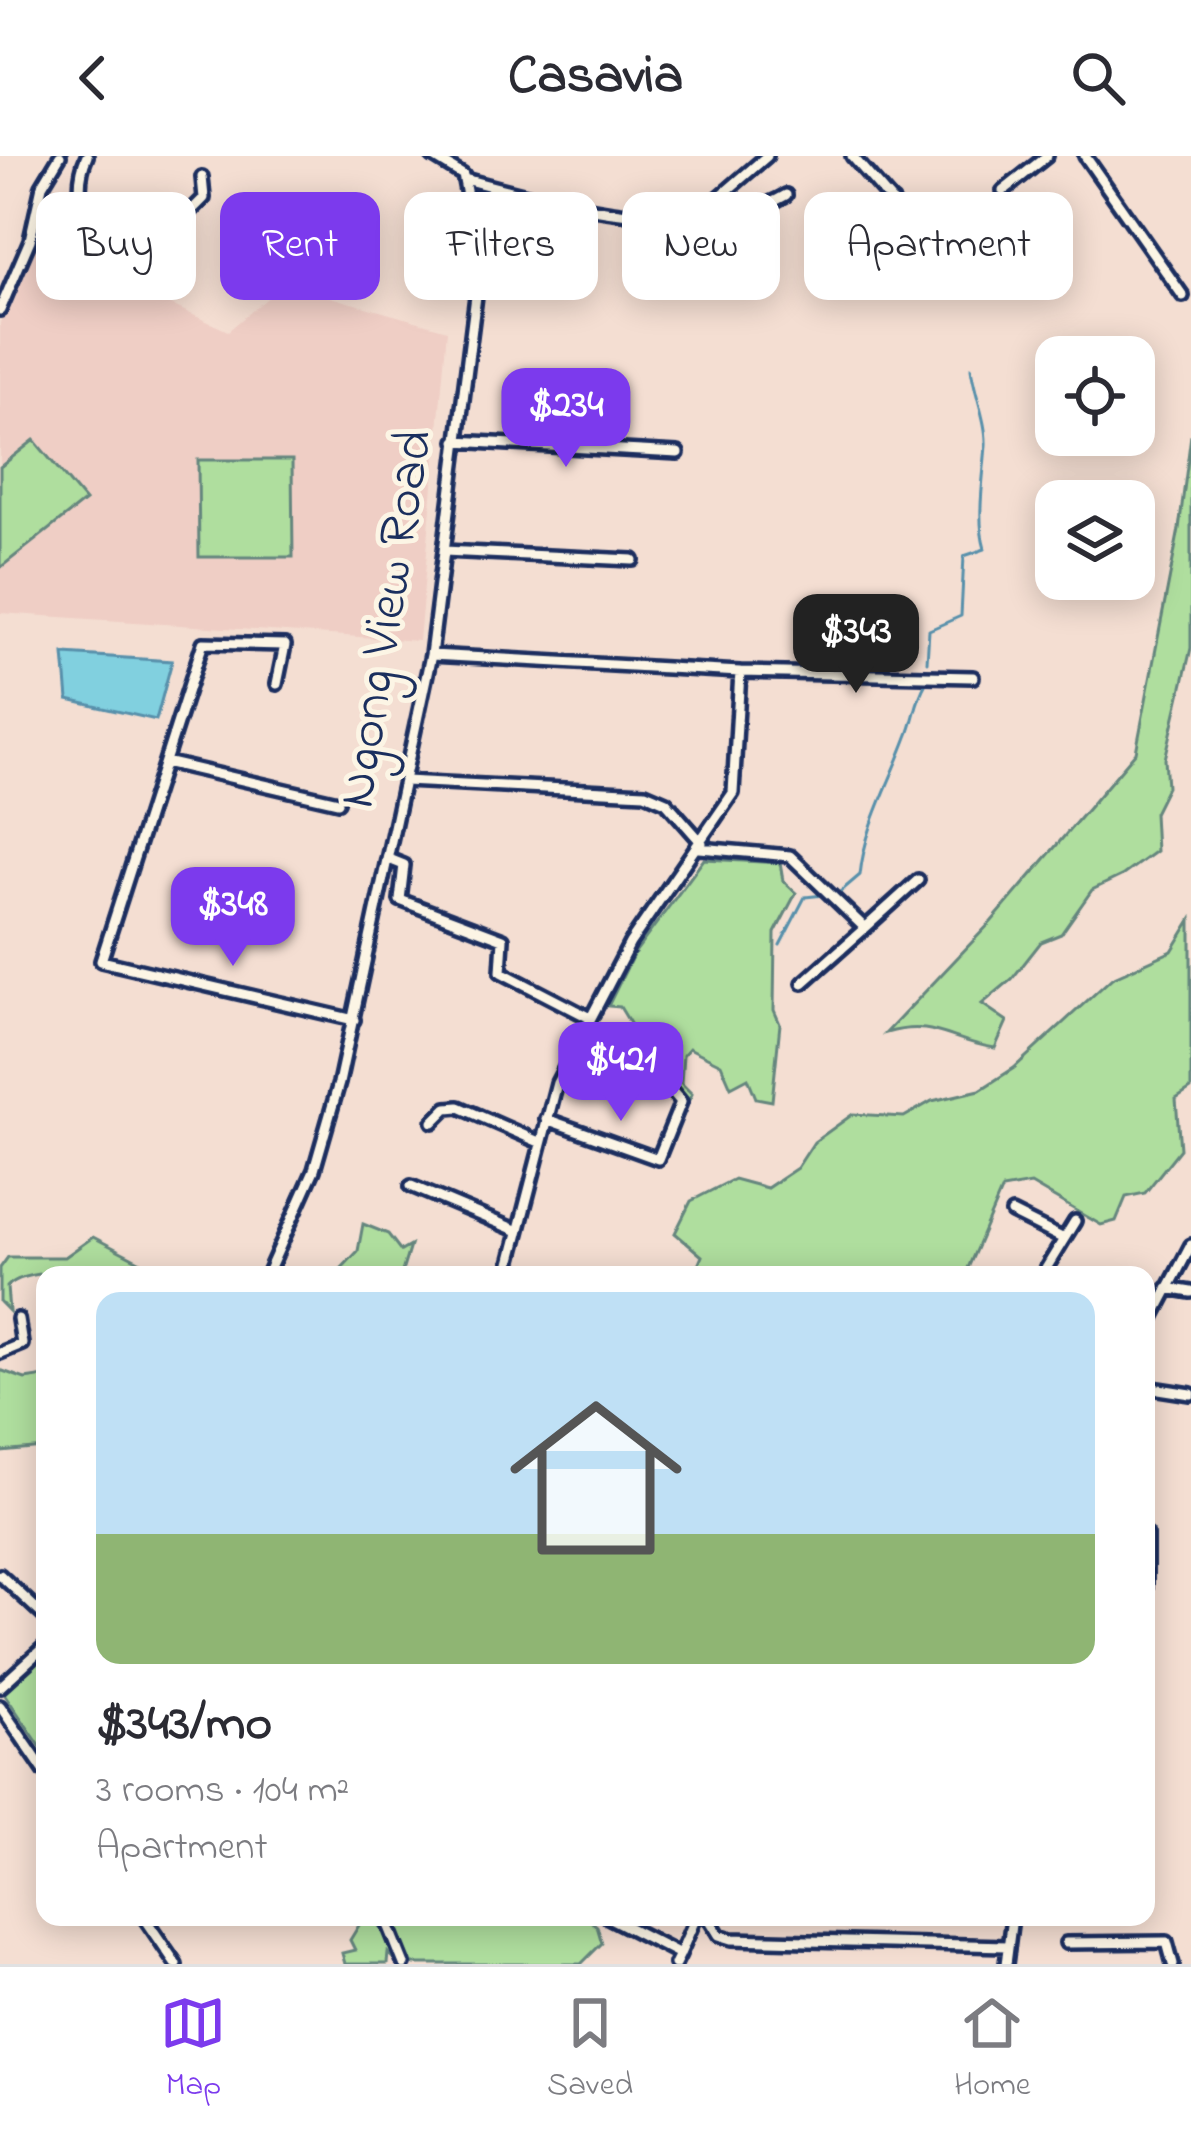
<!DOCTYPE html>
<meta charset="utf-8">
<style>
:root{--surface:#fff;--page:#f7f7f7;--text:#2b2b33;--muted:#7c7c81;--line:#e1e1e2;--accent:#7c3aed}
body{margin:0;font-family:"Indie Flower",sans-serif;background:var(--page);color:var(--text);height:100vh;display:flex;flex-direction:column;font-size:45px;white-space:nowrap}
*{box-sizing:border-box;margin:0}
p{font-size:39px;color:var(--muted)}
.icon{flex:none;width:66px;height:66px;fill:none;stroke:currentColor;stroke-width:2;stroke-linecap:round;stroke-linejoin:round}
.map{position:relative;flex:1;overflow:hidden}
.drawer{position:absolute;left:36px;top:1110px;width:1119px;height:660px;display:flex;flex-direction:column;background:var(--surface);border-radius:24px;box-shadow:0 6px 30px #0003}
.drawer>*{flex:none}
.banner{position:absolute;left:36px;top:36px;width:1119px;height:108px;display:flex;gap:24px}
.buttons{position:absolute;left:1035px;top:180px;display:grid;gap:24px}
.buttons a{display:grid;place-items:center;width:120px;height:120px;border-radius:24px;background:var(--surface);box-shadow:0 6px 30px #0003;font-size:60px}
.price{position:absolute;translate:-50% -102px;padding:0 27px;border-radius:24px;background:var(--accent);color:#fff;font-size:39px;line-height:78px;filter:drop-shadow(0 3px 6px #0008)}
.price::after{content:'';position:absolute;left:50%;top:72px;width:36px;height:27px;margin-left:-18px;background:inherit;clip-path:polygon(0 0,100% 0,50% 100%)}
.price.current{background:#222;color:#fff}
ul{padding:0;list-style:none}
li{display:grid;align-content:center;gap:24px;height:636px;padding:0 60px}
li span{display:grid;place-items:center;height:372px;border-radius:24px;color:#555}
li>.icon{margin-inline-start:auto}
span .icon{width:216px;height:216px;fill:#fffc;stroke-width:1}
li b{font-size:51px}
.tag{padding:0 42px;border-radius:24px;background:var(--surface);box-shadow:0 6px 30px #0003;font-size:42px;line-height:108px}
.tag.current{background:var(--accent);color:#fff}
header{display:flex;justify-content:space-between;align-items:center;height:156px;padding:0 60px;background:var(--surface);font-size:54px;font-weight:800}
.dock{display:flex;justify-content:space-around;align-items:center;height:168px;border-top:3px solid var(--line);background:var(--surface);font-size:33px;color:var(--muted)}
.dock a{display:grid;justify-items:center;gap:6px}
.dock .current{color:var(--accent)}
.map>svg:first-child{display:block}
.built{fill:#efcec5}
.green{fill:#afde9e;stroke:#65867e;stroke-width:3}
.water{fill:#81d0df;stroke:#5890ab;stroke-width:3}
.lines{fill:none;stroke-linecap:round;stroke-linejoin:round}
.stream{stroke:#5890ab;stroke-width:3}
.minor-casing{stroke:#1b2f5e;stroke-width:18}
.minor{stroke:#fcf5e5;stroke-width:9}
.labels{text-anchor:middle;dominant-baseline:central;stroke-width:10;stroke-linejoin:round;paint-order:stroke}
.street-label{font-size:54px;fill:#1b2f5e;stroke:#fcf5e5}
</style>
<header><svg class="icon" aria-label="back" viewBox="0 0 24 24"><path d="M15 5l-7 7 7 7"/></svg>Casavia<svg class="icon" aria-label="search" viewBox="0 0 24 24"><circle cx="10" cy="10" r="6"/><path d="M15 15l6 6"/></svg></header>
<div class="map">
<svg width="1191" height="1808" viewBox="0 0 1191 1808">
<rect width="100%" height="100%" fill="#f4ded2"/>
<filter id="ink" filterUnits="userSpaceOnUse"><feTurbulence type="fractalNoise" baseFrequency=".00833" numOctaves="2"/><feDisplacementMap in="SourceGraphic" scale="24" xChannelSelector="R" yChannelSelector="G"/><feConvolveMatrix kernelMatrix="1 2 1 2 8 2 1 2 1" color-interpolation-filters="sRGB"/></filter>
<g filter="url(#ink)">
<path class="built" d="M30,84L228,175L284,128L447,174L419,485L0,457V167Z"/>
<path class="green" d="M1191,279V492L1165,603L1167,631L1154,657L1156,695L1123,719L1092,734L1061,778L1041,786L1012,823L982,848L1007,865L995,892C948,885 935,863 886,877L992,765L1136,596L1179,373Z
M34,284L85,345L0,412V311Z
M198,304H292L293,401H199Z
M704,703L780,707L783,725L796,737L775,777L774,854L780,868L772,945L756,942L748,922L731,931L721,908L689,892L683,899L681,927L692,938L687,948L672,925L674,905L656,879H642L627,899L634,874L620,851L608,850L633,799Z
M1191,764V933L1176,943L1180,993L1145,1037L1126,1041L1116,1065L1101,1069L1031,1028L1002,1033L965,1119H694L702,1100L675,1077L691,1045L734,1023L767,1032L797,1012L814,986L853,958L904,961L932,945L980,934L1014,912L1112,822L1172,795Z
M363,1068L388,1078L401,1095L410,1090L401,1119H343L340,1114L358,1095Z
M93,1081L166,1119C130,1119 29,1106 7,1131L9,1155L0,1146V1112L8,1101H65Z
M0,1214L25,1223L45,1220V1292L0,1296Z
M45,1499V1597L3,1536Z
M364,1761H586L597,1770L602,1787L581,1808H398L388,1797L387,1808H345L342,1797L355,1794L350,1784Z"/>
<path class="water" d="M64,498L172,505L156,564L68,544Z"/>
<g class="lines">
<path class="stream" d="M927,506L929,474L961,460L964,400L985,393C976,364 984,319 986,289C987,266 974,236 971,212
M840,736L860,719C865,670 890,627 907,581C915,562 915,546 926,527
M780,789L805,741L824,739"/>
<g class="minor-casing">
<path id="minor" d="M87,0C69,39 90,91 122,117L130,116L204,42L202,21
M852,0L942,103L962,112L981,132
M1085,0L1183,140
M468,24C554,47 705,87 786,39
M1003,35L1047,0
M701,57L767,0
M842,91L893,46
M0,154L30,84L42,30L60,0
M456,285L678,297
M444,395L633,404
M431,499L740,516L733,637L630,787L557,927L507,1119
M740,516L973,521
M277,528L285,489L203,487L101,805L354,864
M165,606L338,646
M405,625L645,637L666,646L702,687
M700,692L790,700L865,772L803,827
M389,703L404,709L400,744L503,783L501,816L590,862
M865,772L918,724
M546,963L658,1003L681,946L661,922L635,909
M433,966L447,952L459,951L539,986
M411,1030L518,1075
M1012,1057L1064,1083
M267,1119L314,1014L339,927L431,499L480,108L463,19L432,0
M1042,1119L1075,1065
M1167,1132L1191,1136
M1146,1175L1191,1089
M0,1197L22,1188L18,1163
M1146,1231L1191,1238
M1146,1379V1455
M0,1419L45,1461
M0,1531L45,1490
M0,1550L45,1616
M144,1761L176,1808
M385,1761L404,1808
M608,1761L680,1798L675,1808
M708,1761L719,1779L732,1783L1007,1790
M1066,1787L1167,1786L1173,1808
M680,1798L696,1761
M1006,1808L1012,1761"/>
</g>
<use href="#minor" class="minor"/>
</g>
</g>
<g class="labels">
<g class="street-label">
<text transform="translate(388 463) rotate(-81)">Ngong View Road</text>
</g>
</g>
</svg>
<div class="buttons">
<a><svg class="icon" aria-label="locate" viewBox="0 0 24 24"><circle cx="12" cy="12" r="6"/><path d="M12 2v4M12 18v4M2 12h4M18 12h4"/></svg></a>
<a><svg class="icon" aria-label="layers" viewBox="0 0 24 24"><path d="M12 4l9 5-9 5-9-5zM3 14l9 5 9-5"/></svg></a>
</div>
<b class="price" style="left:566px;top:314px">$234</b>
<b class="price current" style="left:856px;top:540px">$343</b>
<b class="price" style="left:233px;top:813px">$348</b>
<b class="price" style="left:621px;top:968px">$421</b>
<div class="banner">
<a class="tag">Buy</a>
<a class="tag current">Rent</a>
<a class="tag">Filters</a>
<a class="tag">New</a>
<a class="tag">Apartment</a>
</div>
<section class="drawer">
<ul>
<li><span style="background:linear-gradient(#bfe0f5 65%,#8fb573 0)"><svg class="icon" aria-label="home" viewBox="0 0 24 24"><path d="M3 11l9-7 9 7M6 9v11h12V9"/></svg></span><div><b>$343/mo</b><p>3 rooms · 104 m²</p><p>Apartment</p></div></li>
</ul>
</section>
</div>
<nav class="dock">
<a class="current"><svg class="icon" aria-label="map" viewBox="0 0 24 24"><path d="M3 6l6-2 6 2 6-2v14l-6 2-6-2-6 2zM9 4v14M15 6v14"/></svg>Map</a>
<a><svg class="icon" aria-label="saved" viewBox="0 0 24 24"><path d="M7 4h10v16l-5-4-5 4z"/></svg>Saved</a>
<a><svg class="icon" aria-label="home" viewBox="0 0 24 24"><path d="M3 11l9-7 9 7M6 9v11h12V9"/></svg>Home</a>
</nav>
